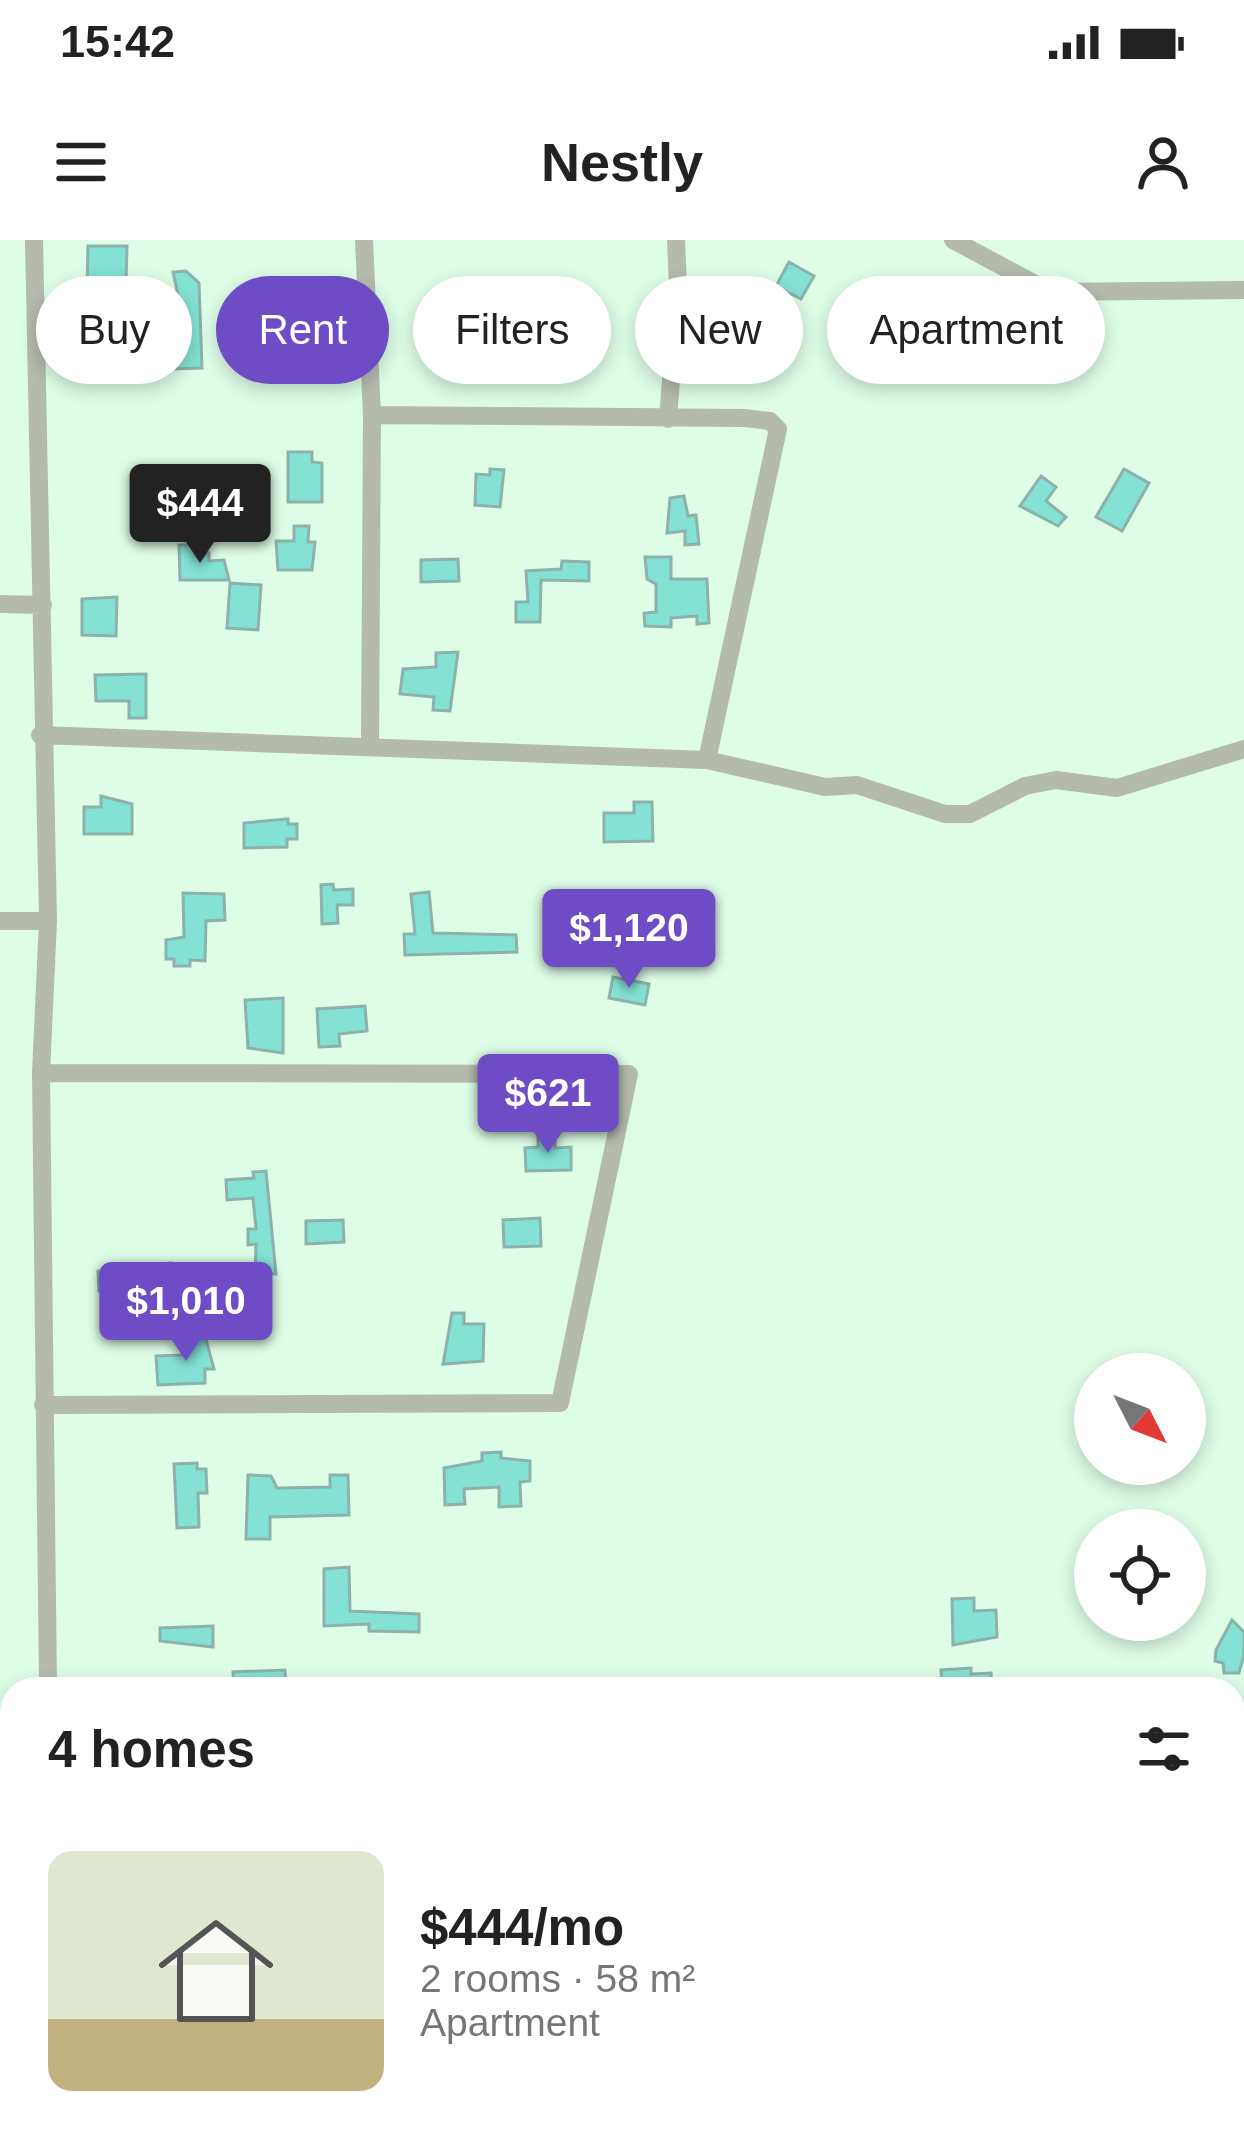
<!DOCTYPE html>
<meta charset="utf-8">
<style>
:root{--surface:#fff;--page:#f6f6f6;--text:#222;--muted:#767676;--line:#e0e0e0;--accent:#6e4cc5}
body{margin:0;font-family:Helvetica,sans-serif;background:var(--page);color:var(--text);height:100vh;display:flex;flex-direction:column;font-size:45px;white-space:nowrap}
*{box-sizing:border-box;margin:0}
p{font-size:39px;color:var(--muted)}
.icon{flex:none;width:66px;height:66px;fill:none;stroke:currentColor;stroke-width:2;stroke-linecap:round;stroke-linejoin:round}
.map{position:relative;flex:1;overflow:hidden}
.panel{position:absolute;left:0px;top:1437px;width:1245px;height:468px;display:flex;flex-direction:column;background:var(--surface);border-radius:36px 36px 0 0;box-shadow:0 6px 18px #0003}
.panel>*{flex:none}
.guide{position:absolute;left:36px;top:36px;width:1173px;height:108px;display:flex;gap:24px}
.needle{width:78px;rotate:132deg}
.controls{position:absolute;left:1074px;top:1113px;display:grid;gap:24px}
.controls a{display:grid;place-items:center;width:132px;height:132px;border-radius:50%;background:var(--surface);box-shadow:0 6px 18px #0003;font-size:60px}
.price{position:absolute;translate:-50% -102px;padding:0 27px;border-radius:12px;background:var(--accent);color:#fff;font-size:39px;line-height:78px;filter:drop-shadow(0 3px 6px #0008)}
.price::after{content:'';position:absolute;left:50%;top:72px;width:36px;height:27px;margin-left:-18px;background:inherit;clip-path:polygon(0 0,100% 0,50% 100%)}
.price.on{background:#222;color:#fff}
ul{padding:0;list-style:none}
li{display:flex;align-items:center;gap:36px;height:300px;padding:0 48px}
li+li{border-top:3px solid var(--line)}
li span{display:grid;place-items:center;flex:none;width:336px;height:240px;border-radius:24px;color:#555}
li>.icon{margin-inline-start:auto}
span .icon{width:144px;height:144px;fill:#fffc;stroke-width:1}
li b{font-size:51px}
h2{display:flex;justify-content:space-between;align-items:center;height:144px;padding:0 48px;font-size:51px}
.chip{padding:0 42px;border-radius:54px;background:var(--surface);box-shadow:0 6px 18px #0003;font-size:42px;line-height:108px}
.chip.on{background:var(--accent);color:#fff}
.status{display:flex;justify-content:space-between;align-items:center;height:84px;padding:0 60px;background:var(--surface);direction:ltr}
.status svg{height:33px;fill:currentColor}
header{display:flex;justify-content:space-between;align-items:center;height:156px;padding:0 48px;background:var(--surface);font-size:54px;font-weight:800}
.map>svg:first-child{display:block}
.building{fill:#83e2d3;stroke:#8cb2ab;stroke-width:3}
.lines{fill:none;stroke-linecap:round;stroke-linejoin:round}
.street{stroke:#b4baad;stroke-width:18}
</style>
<div class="status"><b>15:42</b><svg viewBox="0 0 49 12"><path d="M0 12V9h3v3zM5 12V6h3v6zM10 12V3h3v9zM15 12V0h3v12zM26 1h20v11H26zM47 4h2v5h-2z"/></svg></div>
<header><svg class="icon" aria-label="menu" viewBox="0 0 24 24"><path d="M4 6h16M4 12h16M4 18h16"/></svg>Nestly<svg class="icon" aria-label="person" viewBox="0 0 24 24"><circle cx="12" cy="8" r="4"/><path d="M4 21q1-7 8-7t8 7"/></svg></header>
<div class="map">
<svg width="1244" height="1905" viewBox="0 0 1244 1905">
<rect width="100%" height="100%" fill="#ddfde7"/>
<path class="building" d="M88,6H127L126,44L87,43Z
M789,22L814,36L801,59L776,46Z
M186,31L199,43L202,128L134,130V98H151V116H179V60L173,32Z
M939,54L970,73L953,102L974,114L962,133L942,121L938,127L906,108Z
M288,212H312V222L322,223V262H288Z
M490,229L504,230L500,267L475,265L476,234L490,235Z
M1124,229L1149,243L1122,291L1096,277Z
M1041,236L1056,247L1046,261L1066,277L1058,286L1020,266Z
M684,256L688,276L696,275L699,304L685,305V291L667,293L670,258Z
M294,286H309L308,302H315L312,330H278L276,301H294Z
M179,305H198V314L209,313V321L224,320L229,340H180Z
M645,317H671V339H707L709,383L697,384V376L671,378V387L645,386L644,373L656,372V344L647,339Z
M458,319L459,341L421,342V320Z
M562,321L589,322V341L541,340L540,382H516V362H528L526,331L561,329Z
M230,343L261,345L258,390L227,388Z
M117,357L116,396L82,395V359Z
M458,412L450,471L433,470L434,457L400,454L403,429L436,427V413Z
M146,434V478H129V461H96L95,435Z
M101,556L132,564V594H84V567H101Z
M634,562H652L653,601L604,602V573H634Z
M288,579V584H297V599H287V607L244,608V583Z
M333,644L334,650L353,649V665H337L338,683L322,684L321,645Z
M429,652L433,693L516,695L517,712L405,715L404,694H415L411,654Z
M183,653L224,654L225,680L206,681L205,721L190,720V726H174V719H166V700L184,697Z
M613,737L649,744L645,765L609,758Z
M283,758V813L248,808L245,760Z
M365,766L367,791L339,794L340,806L319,807L317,769Z
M495,849H517V878L510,877L509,890H495Z
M555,893V908L571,907V930L526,931L525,908L538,907V894Z
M266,931L276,1034H255L256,1004L248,1005V989H256L253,958L227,960L226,940L254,938L253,932Z
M540,978L541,1006L504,1007L503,980Z
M343,980L344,1002L306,1004V981Z
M171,1023L172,1048L99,1051L98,1031Z
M452,1073H464V1084H484L483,1121L443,1124Z
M205,1096L214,1129H205V1143L158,1145L156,1116L183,1115L182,1097Z
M501,1212V1218L530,1221V1241L520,1242L521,1266L499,1267V1247L464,1249L465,1264L445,1265L444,1228L482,1221V1213Z
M197,1223V1229H206L207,1253H198L199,1287L177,1288L174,1224Z
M248,1235L271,1236L277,1248L330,1247V1235H348L349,1275L270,1277V1299H246Z
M349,1327L350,1371L419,1374V1392L369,1391V1384L324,1386V1329Z
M974,1358V1371L996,1370L997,1397L953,1405L952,1359Z
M1232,1380L1244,1392V1415L1239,1433H1224L1223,1423L1215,1421L1216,1410Z
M213,1386V1407L160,1401V1388Z
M971,1428V1434L991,1433L992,1449L942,1445L941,1430Z
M285,1430L286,1449H234L233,1432Z"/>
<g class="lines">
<path class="street" d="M34,0L48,681L41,833L48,1449
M364,0L372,175L370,505
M953,0L1050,52L1244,50
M668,179L678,47L676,0
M0,364L43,365
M40,495L707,520L778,189L770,181L744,178L372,175
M707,520L825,547L857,545L945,574H970L1025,546L1056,540L1117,548L1244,509
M0,681H48
M41,833L629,834L560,1163L43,1165
M0,1548L12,1547
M52,1893V1905
M764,1893V1905"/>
</g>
</svg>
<div class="controls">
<a><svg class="needle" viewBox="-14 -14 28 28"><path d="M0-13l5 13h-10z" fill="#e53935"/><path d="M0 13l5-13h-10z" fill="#767676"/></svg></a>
<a><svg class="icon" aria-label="locate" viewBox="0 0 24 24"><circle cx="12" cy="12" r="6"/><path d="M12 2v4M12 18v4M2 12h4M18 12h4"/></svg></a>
</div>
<b class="price on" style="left:200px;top:326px">$444</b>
<b class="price" style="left:629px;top:751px">$1,120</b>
<b class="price" style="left:548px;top:916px">$621</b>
<b class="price" style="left:186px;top:1124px">$1,010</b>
<div class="guide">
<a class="chip">Buy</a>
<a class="chip on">Rent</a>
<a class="chip">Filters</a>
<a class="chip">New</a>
<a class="chip">Apartment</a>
</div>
<section class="panel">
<h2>4 homes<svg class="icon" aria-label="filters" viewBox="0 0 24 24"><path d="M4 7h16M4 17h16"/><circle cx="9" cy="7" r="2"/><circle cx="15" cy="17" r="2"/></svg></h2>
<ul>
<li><span style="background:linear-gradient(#dfe7d0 70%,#c2b280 0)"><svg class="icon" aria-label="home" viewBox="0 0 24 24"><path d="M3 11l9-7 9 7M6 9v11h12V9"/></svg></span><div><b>$444/mo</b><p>2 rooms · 58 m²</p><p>Apartment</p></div></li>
</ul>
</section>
</div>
